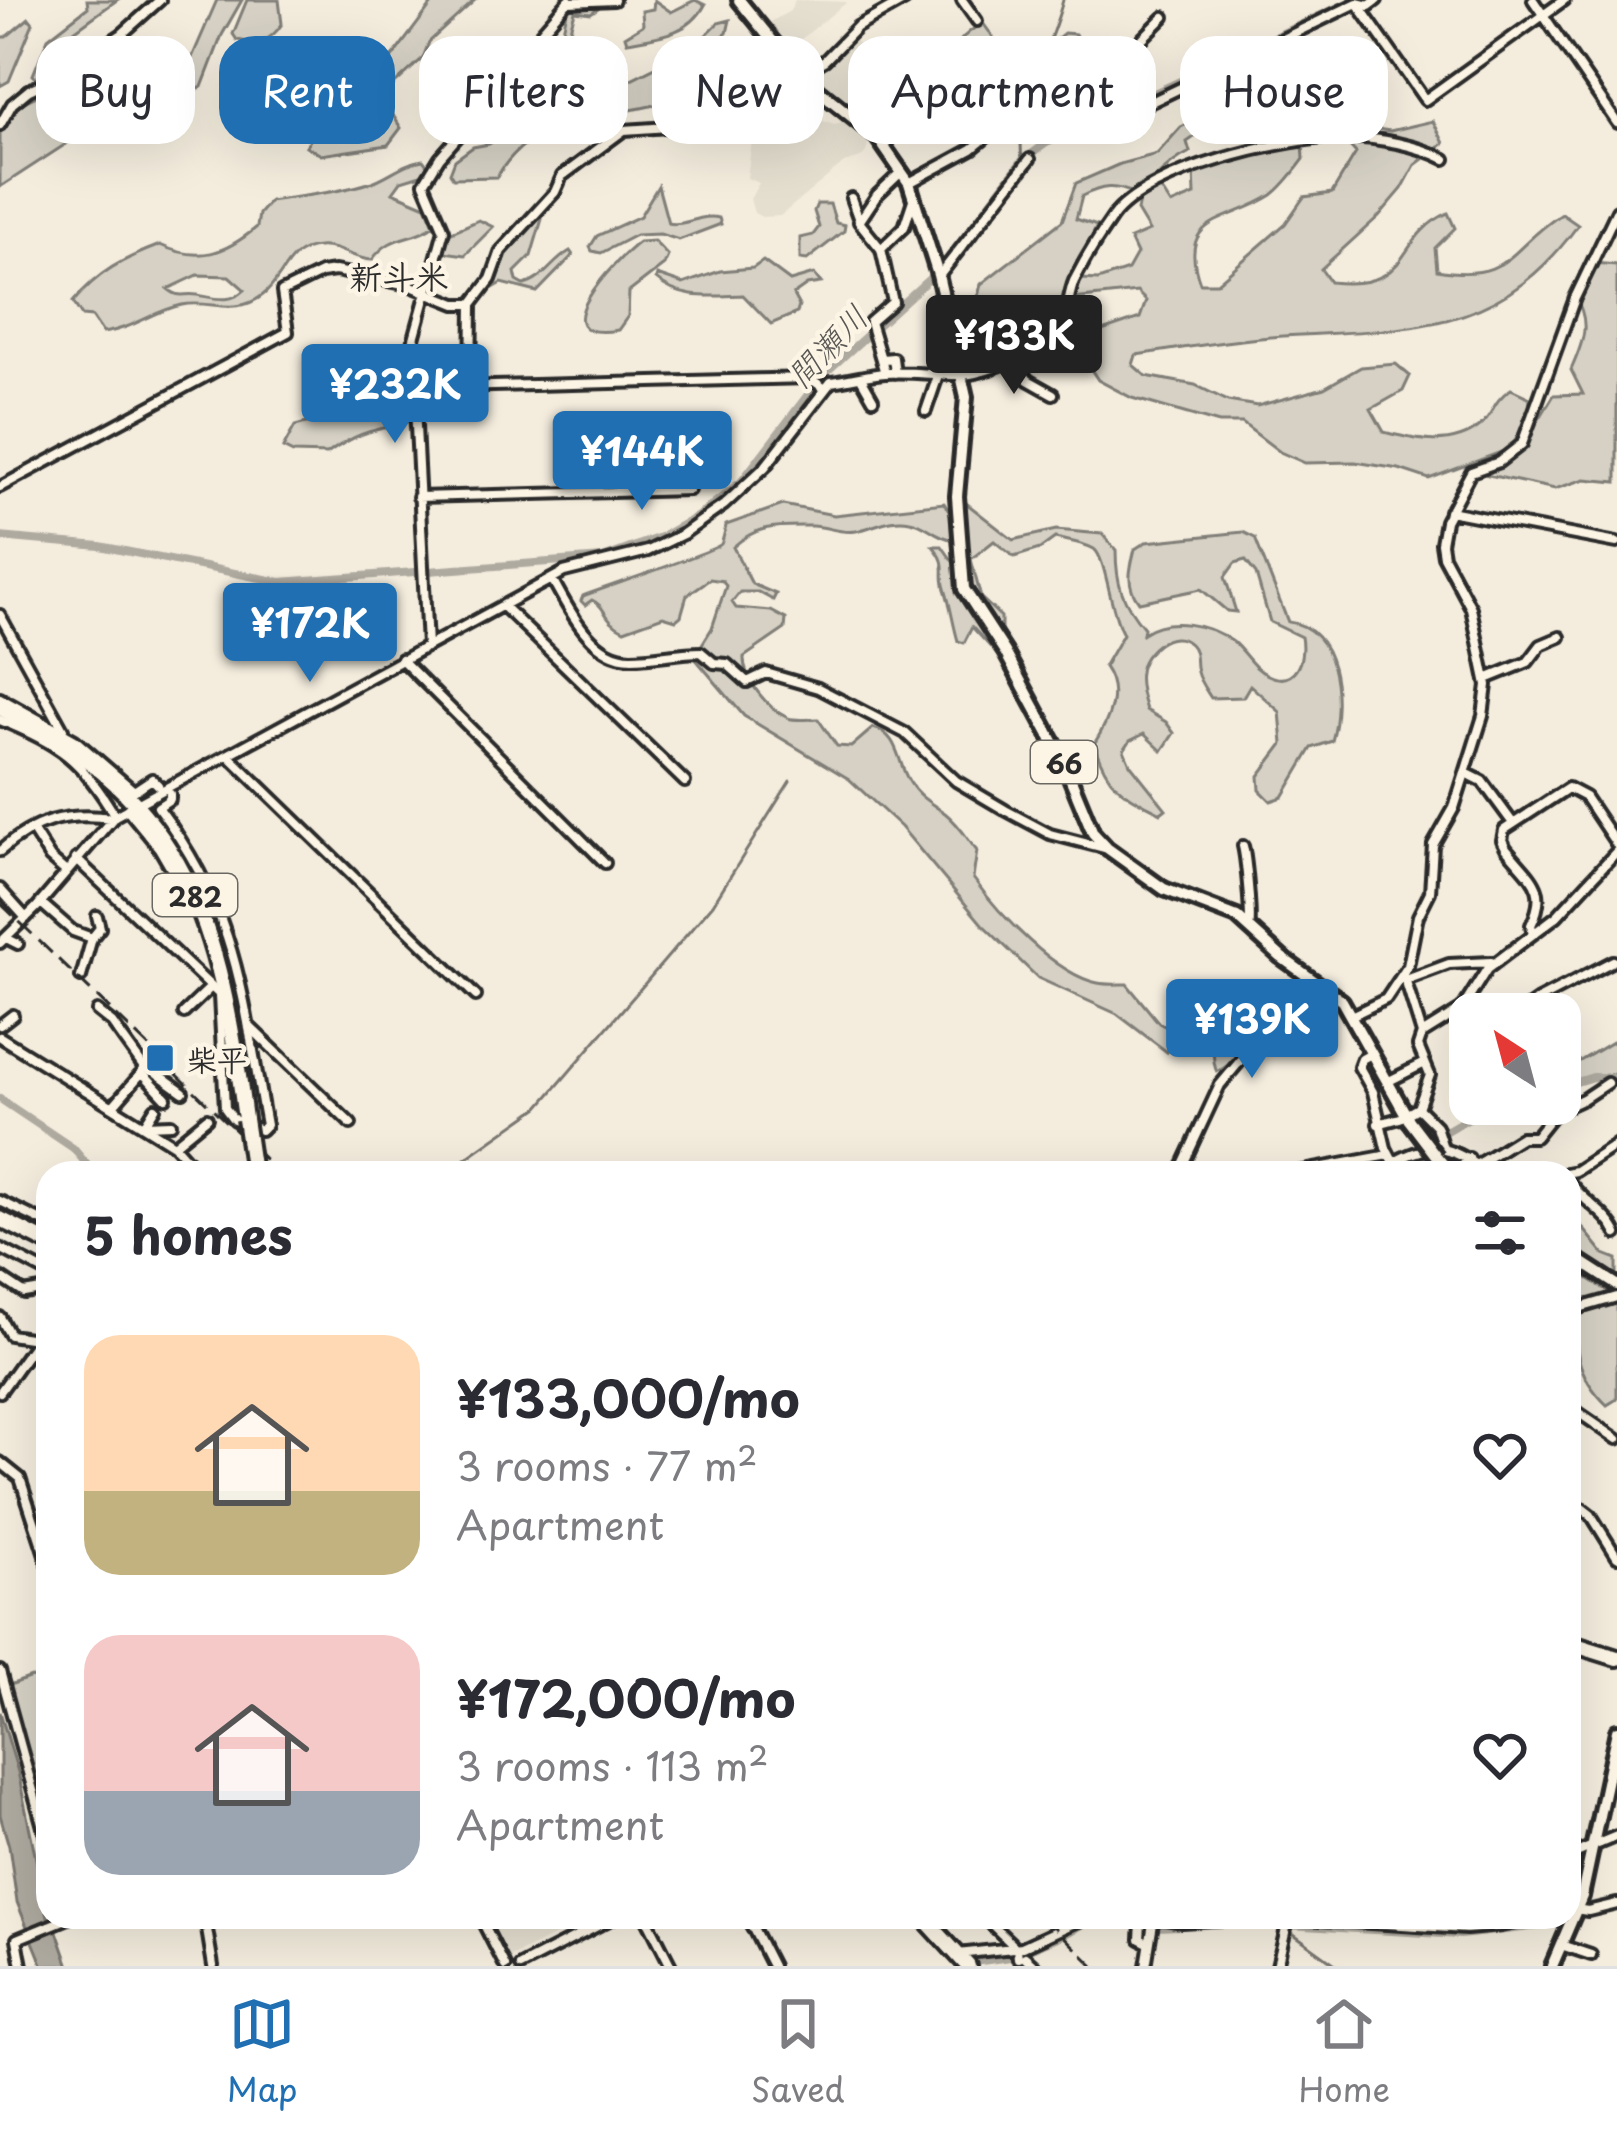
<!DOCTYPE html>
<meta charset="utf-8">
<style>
:root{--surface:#fff;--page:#f2f2f3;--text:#2b2b33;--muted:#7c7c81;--line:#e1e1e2;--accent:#1f6fb2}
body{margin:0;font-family:"Playpen Sans","Klee One",sans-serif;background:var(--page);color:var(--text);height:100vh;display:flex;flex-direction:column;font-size:45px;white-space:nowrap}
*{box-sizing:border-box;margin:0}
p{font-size:39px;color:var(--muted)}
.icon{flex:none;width:66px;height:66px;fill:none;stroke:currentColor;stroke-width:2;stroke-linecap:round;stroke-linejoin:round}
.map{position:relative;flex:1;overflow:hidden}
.panel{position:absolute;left:36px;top:1161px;width:1545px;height:768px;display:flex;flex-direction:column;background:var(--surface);border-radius:36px;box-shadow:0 12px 48px #0002}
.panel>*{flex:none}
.guide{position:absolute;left:36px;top:36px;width:1545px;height:108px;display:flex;gap:24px}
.needle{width:78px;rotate:324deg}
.buttons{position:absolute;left:1449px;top:993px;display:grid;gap:24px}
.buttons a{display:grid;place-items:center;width:132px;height:132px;border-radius:24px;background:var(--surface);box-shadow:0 12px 48px #0002;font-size:60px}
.price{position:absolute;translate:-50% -102px;padding:0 27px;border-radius:12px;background:var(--accent);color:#fff;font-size:39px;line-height:78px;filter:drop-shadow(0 3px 6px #0008)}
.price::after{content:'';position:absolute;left:50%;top:72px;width:36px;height:27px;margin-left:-18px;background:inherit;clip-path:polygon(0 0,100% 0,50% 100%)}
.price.active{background:#222;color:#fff}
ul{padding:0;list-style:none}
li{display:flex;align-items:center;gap:36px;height:300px;padding:0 48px}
li span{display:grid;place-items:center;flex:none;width:336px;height:240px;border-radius:36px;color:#555}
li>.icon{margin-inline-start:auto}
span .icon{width:144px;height:144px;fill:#fffc;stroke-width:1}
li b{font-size:51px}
h2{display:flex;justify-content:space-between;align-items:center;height:144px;padding:0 48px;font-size:51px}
.chip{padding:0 42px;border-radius:36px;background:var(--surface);box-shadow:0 12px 48px #0002;font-size:42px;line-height:108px}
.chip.active{background:var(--accent);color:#fff}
.tabs{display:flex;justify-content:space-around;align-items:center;height:168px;border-top:3px solid var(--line);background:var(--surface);font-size:33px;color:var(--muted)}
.tabs a{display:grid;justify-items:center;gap:6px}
.tabs .active{color:var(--accent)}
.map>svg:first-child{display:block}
.built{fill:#e5dfd0}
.green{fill:#d6d1c4;stroke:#807e78;stroke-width:3;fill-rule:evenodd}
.water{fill:#afaaa0;stroke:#7a7771;stroke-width:3}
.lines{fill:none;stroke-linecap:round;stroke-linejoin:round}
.stream{stroke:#7a7771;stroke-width:3}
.river{stroke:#afaaa0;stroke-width:8}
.minor-casing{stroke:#2b2b2b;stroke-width:16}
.major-casing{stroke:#2b2b2b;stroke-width:20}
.highway-casing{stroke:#2b2b2b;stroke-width:22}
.minor{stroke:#fcf5e5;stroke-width:8}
.major{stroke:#fcf5e5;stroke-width:10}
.highway{stroke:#fcf5e5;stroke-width:14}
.rail{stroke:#2b2b2b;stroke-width:3;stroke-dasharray:18 9;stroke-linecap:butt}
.major-bridge-casing{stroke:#2b2b2b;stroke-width:20;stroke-linecap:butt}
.highway-bridge-casing{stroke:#2b2b2b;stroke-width:22;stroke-linecap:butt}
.major-bridge{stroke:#fcf5e5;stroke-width:10}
.highway-bridge{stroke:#fcf5e5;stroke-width:14}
.poi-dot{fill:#1f6fb2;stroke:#fcf5e5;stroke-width:4.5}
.labels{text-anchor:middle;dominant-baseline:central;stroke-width:9;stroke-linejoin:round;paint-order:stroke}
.shield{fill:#fcf5e5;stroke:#6a6863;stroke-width:3}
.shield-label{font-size:27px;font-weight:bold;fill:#2b2b2b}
.poi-label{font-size:30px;font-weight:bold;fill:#2b2b2b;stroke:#fcf5e5;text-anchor:start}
.neighbourhood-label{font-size:33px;font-weight:bold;fill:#2b2b2b;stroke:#fcf5e5}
.water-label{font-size:33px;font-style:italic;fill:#595754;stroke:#fcf5e5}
</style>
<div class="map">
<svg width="1617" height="1966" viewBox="0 0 1617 1966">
<rect width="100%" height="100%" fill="#f4edde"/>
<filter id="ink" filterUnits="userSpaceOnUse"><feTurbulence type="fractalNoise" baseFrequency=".00833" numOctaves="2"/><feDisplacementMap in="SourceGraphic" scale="24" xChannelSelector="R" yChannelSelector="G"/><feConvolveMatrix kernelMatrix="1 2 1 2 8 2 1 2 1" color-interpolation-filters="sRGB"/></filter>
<g filter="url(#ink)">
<path class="built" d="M795,0L847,2L785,52L763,26L790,11Z
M850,37L867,50L878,43L916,75L917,86L892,124H871L806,75Z
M798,100L823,121L834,125L853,121L870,136L866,152L861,158L844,163L780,216L762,217L754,213L750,199L759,183L747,178L752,140L758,130Z
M484,1917H592L505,1960Z"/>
<path class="green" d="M87,0H117L52,47L37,79L33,75L48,38L88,7Z
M217,0H242L222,35L202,87L159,110L102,117L95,111L98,97L123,85L172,88L184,76Z
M247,0H279L282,24C270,42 258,45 237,40L233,34Z
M435,0H475L429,42L423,58L384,94V101L401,128L388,145L321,155L306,146L326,115L362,89L372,72L391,59Z
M654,0L671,12L695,0L705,5C689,35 656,37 627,42L625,36L643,25L642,11L653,9Z
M569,3L598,8L591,13L575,11L564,51L608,47L612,52L569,70L541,72L469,111L434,119L427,112L434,100L464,92L538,39H561Z
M29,18L33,23L9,81L0,86V37H6Z
M730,20L727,33C698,54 683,91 655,105C595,119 531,117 497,177L453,178L450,173L455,160L473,147L489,144L525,118L607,91L693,48L718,23Z
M983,23L993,37C970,76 940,133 888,130L904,111L940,92L946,79L941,71C951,50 962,34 983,23Z
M1064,33L1075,34L1083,49L1049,83L1031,87L1054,41Z
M82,85L91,87L93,94L85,107L86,131L0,187V124L20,104L56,87L72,101Z
M1225,106L1257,113L1280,109L1296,123H1337L1390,131L1433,121L1444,143L1415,165L1402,189L1379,216L1321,269L1330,282C1416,291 1392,238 1448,213L1455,228L1435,248L1437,270C1512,283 1509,247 1562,214L1578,225C1497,338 1407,328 1283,336C1234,339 1185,348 1136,355L1133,365L1146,376L1195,385L1228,401L1257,406L1324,388L1361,367L1396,364L1410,376L1403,391L1371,409L1384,432C1416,440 1451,449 1480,426C1494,414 1492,401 1511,389L1530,398L1529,411L1512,448L1429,479L1399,469L1355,462L1305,463L1280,452L1242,423H1219L1132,398L1098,380L1083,357L1094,345L1093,334L1140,318L1146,301L1137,292L1073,299L1051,335L991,364L990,353L961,357L953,314L976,305L981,284L1062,221L1076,183L1120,164L1157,154L1181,127ZM1244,120L1254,129L1282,128L1289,140L1338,133L1356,153L1332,193L1304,197L1285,224L1217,283H1200C1175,215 1230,223 1272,195C1284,186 1295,171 1304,159L1303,143H1259L1194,170L1195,195L1171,205L1159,186L1140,196L1137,211L1149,231L1130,239L1137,254L1128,270L1098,280L1082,279L1087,246L1097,226L1076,219L1082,196C1102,186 1114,184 1135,194C1156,180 1167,163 1190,152L1187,142L1216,122Z
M423,160L427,165L424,174L401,181L393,192L426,206L434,225C412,242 392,232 372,260C353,259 337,245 318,247C286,249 284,279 263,295C235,317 210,299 182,305C153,311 133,329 103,333L92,317L82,316L73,302C99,271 123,259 160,245C199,263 225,254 257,227L259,214L270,201C302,196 337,193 369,183C389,177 401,163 423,160ZM198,275L229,276L245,290C230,304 216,298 197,295C183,293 180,299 168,289Z
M658,186L668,223C686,227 701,213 719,218L721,224L679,240L660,234L636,235L601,253L592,251L590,247L597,236L640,216Z
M817,204H830L836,223L845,225L844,231L807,260L800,259V238L813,235L819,227L814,211Z
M539,215L542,219L531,256L515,272L517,281L524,285C544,280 552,261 570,251L573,255L537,292L502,283L495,287L501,259Z
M479,220L493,227L465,255L444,252L449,233Z
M654,241L668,256L664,265L629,292L628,316L618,330C535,344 616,259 639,242Z
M763,261L790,281L814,274L821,283L807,285L793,295L799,306L797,313L771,324L743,295C713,296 680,301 656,279L657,275L683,284L720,271L753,268Z
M1592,263L1617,265V482L1585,479L1555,489L1488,475L1525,442L1554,395L1583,394L1571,370C1583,342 1592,323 1574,295L1580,272Z
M371,399L397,407L403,416L402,425C370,429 352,436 327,454L293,453L283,448L295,426L325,418L349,404Z
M944,503L951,515L953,539C936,538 926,523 910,521C890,517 875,527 856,531C838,534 825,525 810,526C778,526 758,524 733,547L752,584L776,594L773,600L758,592H740L732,602L736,608L771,611L786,619L785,629L744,657C743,679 768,709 788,718C796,721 809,719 818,719L837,746L851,747L873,728C899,734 897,762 909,781C918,797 931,803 945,813C958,823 967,838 977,851L973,878C998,913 1056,975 1098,983C1107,985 1118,984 1127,984L1159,1023L1169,1028L1182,1023L1202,1006L1231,1010L1244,1031C1240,1050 1235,1063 1217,1072C1209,1057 1219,1041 1206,1025L1182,1031L1167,1052L1117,1014L1038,978L982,924L901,827L849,779L744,716L694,657L712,628L726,586L723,581L710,579L687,595L681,616L676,620L663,616L624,630C602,619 607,607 592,600L585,605L581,601L583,596C600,589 716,551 721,544C722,543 726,527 726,525L783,505L834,515Z
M966,503L1013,540L1056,530L1102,534L1116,550C1116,583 1122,602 1144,628L1143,633C1168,616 1210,624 1233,642C1245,652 1252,668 1268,675C1296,688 1305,659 1301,637L1270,622L1256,574L1245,560L1235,563L1225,577L1236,612L1227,611L1201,589L1139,602C1125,584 1130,569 1135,549L1146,542L1243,532L1255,538L1288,622C1338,627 1344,700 1332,741L1312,748L1283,797L1271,801L1260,790L1259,776L1283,744L1280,712L1250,685L1243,697L1211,698C1206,690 1199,681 1197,672C1194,662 1198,652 1190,644C1171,626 1142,652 1140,672C1138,684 1142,698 1146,710L1166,722L1174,733L1162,751L1144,734L1130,741L1124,750L1130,764L1166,809L1161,813C1123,793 1108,788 1094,744C1109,720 1122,692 1104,667L1123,634C1111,616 1106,557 1094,549C1084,543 1066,541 1055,538L1040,549L1014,557L994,541L971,559L981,598L1001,617V631L1011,647H1006C973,600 955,562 966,503Z
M933,546H942L956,566L959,590L997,643L996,653L972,627L964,643L958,641C953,624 951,608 946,592C938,571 951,567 933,546Z
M1617,1039V1073L1560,1085V1073Z
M1569,1211L1604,1254L1617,1259V1276C1585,1255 1569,1252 1569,1211Z
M1569,1266L1617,1297V1399L1607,1405C1576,1375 1571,1344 1581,1305H1569Z
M31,1677L39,1680L48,1699L47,1832L7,1686Z"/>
<path class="water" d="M0,1712L18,1772L48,1917H52L69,1966H43L17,1902L9,1846L0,1815Z"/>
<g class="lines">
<path class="stream" d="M1022,161C1015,95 1048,60 1063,0
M445,1173L539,1107L713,904L790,781
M1291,1932L1338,1966"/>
<path class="river" d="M0,537L100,546L280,582L603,558L663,536L698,516L741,482L823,375L939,270L1022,161L1045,144L1353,0
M1560,1087L1593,1077L1617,1078
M0,1099L73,1148L94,1173
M1372,1161C1420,1156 1455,1119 1500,1104
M1321,1173L1339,1167
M1584,1907L1617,1900
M1141,1917L1156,1927L1252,1923L1460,1935L1540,1926L1563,1917
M1065,1934L1098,1917
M967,1963L1010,1957L1060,1936"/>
<g class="minor-casing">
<path id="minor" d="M962,0L977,21
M1533,0L1617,123
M569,2L614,0
M1359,6L1425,100L1564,0
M735,62L751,88
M713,74L727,99
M1066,115L1164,17
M0,125L12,104L29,90L57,77L122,34L160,0
M909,183L972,149L1012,116L1083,118L1091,131L1357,3L1369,6L1377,0
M851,198L860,223L881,249
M859,222L877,195L901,172
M939,276L1030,159
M882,359L893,358L895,373
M1013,359L1028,380L1053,394
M885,373L870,322L893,302L881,249L904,227L914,197
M861,378L873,399
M471,387L472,304L491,279L501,251L555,192L562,176L624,130L669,127L751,88L800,75L825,60L857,27L905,0
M414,388L810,378L825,389
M926,411L939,373
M0,487L288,332L282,292L321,273L335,271L409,285L456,304H472
M418,497L689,490
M1449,511L1617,543
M552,579C569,609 591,658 632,658C655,658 678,652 701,652L714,663L727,664L747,682L766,673L818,688L905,733L956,781L1005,810L1050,834L1104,848
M503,606L685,782
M0,615L63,729
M427,646L412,346L444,230L424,183L440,157L537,47L542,31L569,0
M401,659L605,863
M1486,679L1528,662L1541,645L1560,637
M0,698L75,740L134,791L152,779L158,785
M0,720C59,743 83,761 115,816
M228,755L476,996
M1466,773L1482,781L1512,822
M170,794V799L158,807C240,917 242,996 266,1125L261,1130L234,1120L225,1108L219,996
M127,809L159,848L184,891
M33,831L50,858L66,872
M1243,846C1246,858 1252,919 1249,928
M0,851C35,820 66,812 112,818
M76,859L223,998
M0,889L26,918
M41,903L73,931L92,938L100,928L97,916
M1533,934L1531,925C1550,887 1530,878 1506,848L1502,840L1504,830L1568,788L1585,797L1617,845
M6,938L18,944
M0,943L36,908L115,816L564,572L648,551L683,534L724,505L765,467L831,382C849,380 868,374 885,373C909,371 934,375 958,375C986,375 1028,355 1050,338C1069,325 1066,300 1074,281C1083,263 1100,235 1112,218C1145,170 1291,136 1347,137C1379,138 1417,145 1445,159
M1404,976L1422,1034L1418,1046L1430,1075L1418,1108L1409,1113
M81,977L92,938
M1406,980L1449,964L1491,962
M97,1011L112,1023L145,1069L150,1068L183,1092
M184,1013L210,988
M1518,1014L1538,1000L1613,961
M1353,1015L1386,999L1408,966L1418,916L1430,892L1433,845L1454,808L1483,716L1487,685L1471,608L1443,556L1441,543L1445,521L1471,472L1499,462L1522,444L1575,298L1617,210
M0,1025L13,1015
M249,1026L351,1124
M1422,1034L1462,1009L1487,969L1557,916L1617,851
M0,1037L174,1145L199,1173
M1371,1054L1362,1059L1359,1067L1373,1092L1386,1148L1399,1173
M142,1072L166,1098
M1387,1082L1425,1063
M113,1106L145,1069
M1418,1108L1436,1126L1443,1148
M145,1124L155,1108
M1378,1124L1400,1118
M146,1125L171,1124
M174,1145L207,1118
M1393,1163C1433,1140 1451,1146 1487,1173
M1476,1165L1521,1137H1535L1555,1112L1583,1099L1607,1083
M1179,1173L1220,1085L1246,1054L1320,985
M1292,1173L1389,1155
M1456,1173L1469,1158
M1566,1173L1576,1171L1617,1144
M1569,1181C1582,1201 1607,1212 1617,1234
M0,1201L48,1224
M0,1248L48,1273
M0,1277L24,1293L47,1289
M1569,1311L1617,1297
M0,1317L10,1335L36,1339
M0,1392L48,1325
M1569,1406L1617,1439
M0,1462L20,1478L48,1564
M1569,1498L1591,1515L1617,1557
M0,1671L48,1845
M1569,1856L1617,1836
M1569,1908L1588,1911L1617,1904
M136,1917L148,1920L164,1917
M205,1917L213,1966
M480,1917L505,1966
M646,1917L671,1966
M747,1917L772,1966
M984,1917L1017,1949L1018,1958
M1130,1917L1141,1923L1140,1939L1148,1943
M1154,1917L1181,1922L1252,1917
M1274,1917L1466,1929L1501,1926L1543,1917
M1561,1945L1591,1955
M958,1954L1022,1947L1087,1917
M1025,1957L1035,1966
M22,1966L17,1939L71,1917
M520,1966L615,1917
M1146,1966L1154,1917
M1277,1966L1288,1920"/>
</g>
<g class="major-casing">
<path id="major" d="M739,0L800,75L877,137L909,183L938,275L966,397L957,496L964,589L1005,652L1062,758L1093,833L1107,848L1164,889L1237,917L1281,957L1342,1001L1409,1120
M1437,1157L1451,1173
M1569,1254L1617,1285
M1552,1966L1582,1896L1617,1731"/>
</g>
<g class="highway-casing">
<path id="highway" d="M0,708C189,797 220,928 245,1119
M0,1219L48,1243
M1569,1643L1617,1658
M923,1917L968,1966"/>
</g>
<use href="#minor" class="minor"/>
<use href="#major" class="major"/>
<use href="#highway" class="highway"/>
<path class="rail" d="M0,903L279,1173
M1044,1917L1094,1966"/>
<g class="major-bridge-casing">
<path id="major-bridge" d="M1409,1120L1437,1157"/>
</g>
<g class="highway-bridge-casing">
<path id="highway-bridge" d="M245,1119L252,1166"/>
</g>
<use href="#major-bridge" class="major-bridge"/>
<use href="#highway-bridge" class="highway-bridge"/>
</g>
</g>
<rect class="poi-dot" x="145" y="1043" width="30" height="30" rx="6"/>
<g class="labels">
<g class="shield">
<rect x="1031" y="741" width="66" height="42" rx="9"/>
<rect x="153" y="874" width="84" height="42" rx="9"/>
</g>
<g class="shield-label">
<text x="1064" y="762">66</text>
<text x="195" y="895">282</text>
</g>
<g class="poi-label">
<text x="187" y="1058">柴平</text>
</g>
<g class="neighbourhood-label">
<text x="399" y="275">新斗米</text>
</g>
<g class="water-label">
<text transform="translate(826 345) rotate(-46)">間瀬川</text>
</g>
</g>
</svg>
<div class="buttons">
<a><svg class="needle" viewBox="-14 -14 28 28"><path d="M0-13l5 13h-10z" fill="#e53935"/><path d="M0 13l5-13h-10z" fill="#7c7c81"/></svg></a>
</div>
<b class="price active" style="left:1014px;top:397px">¥133K</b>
<b class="price" style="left:395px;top:446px">¥232K</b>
<b class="price" style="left:642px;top:513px">¥144K</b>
<b class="price" style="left:310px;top:685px">¥172K</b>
<b class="price" style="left:1252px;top:1081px">¥139K</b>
<div class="guide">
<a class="chip">Buy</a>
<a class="chip active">Rent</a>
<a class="chip">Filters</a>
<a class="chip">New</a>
<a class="chip">Apartment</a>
<a class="chip">House</a>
</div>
<section class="panel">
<h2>5 homes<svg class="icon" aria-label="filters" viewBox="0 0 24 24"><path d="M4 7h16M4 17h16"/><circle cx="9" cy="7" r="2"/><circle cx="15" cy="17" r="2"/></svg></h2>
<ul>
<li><span style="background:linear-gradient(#ffd9b3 65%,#c2b280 0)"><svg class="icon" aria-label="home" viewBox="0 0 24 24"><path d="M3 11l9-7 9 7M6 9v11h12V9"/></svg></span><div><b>¥133,000/mo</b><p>3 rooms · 77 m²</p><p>Apartment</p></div><svg class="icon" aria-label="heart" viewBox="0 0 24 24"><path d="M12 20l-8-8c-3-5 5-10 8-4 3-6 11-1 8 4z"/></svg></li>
<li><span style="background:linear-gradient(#f6c9c9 65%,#9aa5b1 0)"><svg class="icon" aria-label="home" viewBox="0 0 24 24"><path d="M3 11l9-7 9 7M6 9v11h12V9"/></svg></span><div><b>¥172,000/mo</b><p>3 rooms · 113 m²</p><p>Apartment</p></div><svg class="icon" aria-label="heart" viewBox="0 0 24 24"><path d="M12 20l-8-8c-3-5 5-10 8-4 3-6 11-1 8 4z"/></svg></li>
</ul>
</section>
</div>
<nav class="tabs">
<a class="active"><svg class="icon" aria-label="map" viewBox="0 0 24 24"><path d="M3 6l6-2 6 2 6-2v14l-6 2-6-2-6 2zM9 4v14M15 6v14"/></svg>Map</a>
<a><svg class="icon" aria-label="saved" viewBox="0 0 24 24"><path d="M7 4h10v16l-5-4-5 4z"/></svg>Saved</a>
<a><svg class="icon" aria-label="home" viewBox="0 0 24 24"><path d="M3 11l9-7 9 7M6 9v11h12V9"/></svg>Home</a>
</nav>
